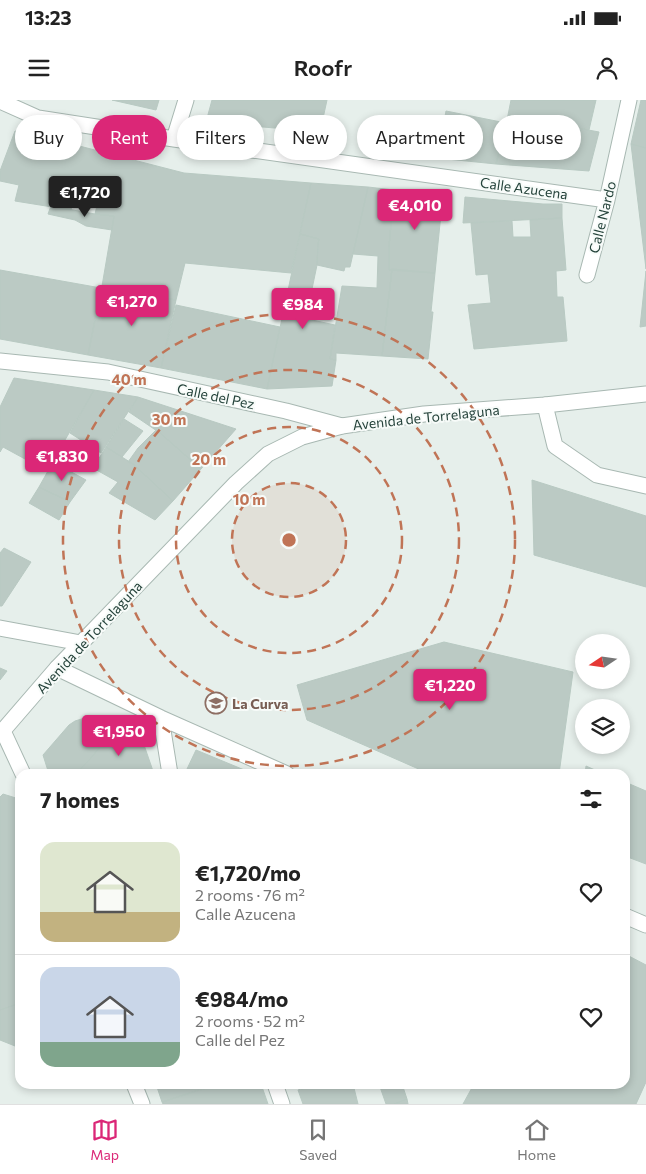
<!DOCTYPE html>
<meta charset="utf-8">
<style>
:root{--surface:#fff;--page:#f2f2f2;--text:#222;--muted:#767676;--line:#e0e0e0;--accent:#db2777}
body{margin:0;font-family:Commissioner,sans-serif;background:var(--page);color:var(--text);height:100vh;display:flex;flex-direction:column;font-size:19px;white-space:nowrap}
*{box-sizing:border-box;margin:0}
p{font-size:16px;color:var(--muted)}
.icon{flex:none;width:28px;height:28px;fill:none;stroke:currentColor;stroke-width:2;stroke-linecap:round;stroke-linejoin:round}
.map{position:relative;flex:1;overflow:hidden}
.details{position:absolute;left:15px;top:669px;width:615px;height:320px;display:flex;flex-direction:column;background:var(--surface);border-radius:15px;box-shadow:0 2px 8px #0003}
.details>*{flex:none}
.hud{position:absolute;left:15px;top:15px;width:616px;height:45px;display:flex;gap:10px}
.needle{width:32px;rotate:257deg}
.buttons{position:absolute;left:575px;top:534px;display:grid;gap:10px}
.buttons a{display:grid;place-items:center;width:55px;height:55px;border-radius:50%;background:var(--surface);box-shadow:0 2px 8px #0003;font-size:25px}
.price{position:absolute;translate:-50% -42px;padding:0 11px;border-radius:5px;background:var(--accent);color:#fff;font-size:16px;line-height:32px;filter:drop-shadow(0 1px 2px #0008)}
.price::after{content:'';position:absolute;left:50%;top:30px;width:15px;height:11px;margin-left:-8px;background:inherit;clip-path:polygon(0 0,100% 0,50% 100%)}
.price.active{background:#222;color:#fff}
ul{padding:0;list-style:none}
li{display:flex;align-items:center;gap:15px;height:125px;padding:0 25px}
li+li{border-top:1px solid var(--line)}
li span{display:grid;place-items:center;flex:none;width:140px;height:100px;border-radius:15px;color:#555}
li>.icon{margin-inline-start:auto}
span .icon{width:60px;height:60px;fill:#fffc;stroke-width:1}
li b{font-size:21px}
h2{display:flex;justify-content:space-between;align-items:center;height:60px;padding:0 25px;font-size:21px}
.pill{padding:0 18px;border-radius:22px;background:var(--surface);box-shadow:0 2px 8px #0003;font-size:18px;line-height:45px}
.pill.active{background:var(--accent);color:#fff}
.status{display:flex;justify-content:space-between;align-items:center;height:35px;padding:0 25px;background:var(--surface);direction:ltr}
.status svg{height:14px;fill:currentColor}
header{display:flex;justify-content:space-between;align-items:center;height:65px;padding:0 25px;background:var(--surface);font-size:22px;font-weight:600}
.tabs{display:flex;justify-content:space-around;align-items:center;height:70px;border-top:1px solid var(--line);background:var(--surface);font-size:14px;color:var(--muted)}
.tabs a{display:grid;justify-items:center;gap:2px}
.tabs .active{color:var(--accent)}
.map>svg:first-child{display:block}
.building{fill:#bbcac4;stroke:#b8c9c2}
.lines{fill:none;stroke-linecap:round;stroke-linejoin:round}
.minor-casing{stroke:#a8b8b2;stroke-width:17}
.tertiary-casing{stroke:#a8b8b2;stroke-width:17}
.minor{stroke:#fff;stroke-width:15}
.tertiary{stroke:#fff;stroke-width:15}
.ring{fill:none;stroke:#c07456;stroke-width:2.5;stroke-dasharray:9 6}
.labels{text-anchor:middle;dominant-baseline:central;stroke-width:4;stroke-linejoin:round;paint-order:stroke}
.street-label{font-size:14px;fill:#24423a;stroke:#f7fbf9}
.education-label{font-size:14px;font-weight:bold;fill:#785e54;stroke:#f7fbf9;text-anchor:start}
.centre{fill:#c07456;stroke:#f7fbf9;stroke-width:2.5}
.ring-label{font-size:15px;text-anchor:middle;font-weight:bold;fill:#c07456;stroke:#f7fbf9;stroke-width:4;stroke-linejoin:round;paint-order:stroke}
</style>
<div class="status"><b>13:23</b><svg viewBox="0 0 49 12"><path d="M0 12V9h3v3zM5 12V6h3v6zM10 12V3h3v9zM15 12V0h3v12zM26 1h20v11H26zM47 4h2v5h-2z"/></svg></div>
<header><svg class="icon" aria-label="menu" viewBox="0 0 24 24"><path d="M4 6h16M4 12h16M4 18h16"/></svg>Roofr<svg class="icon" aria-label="person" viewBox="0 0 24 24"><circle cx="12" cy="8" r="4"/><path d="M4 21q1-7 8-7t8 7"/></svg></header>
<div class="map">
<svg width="646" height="1004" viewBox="0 0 646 1004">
<rect width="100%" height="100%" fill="#e6efeb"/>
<path class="building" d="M112,0H159L156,10Z
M212,0H327L320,32L206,22Z
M511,0H596L589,30L508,15Z
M641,0H646V48L631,44Z
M446,11L506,23L496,64L437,58Z
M508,15L599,32L589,71L496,64Z
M15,31L56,40L184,73L311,83L291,173L185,163L176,200L102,186L114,116L95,114L99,97L74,94L71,110L15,101L19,85L0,81V71Z
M631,44L646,48V169Z
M311,83L368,87L350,167H345L344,171L317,165L318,144L319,139L300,134Z
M368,87L394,90L389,147V170L392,169L382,256L336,253V260L330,259L342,186L377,188L378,156L353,154Z
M394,90L443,94L435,173L389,170V147Z
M465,97L543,104H562V118L463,123Z
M51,106L95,114L114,116L112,130L86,126L75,120L48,114Z
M562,118L566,170L556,171L557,197H563L567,241L474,249L468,205L491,203L488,174L476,175L471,123L512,121L513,137H531L530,120Z
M300,134L319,139L318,144L317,165L312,189L317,190L312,210H314L312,220L335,225L330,259L336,260L332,286L267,289Z
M392,169L435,173L431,212H433L428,259L382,256Z
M0,170L101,188L88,255L0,239Z
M646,171V226L640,227Z
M102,186L176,200L161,268L88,255Z
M176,205L280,227L267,289L161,268Z
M14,278L94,290L47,371L3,347L0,352V307Z
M94,290L138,297L101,353L70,333Z
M138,297L236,329L201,369L160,333L129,312Z
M124,319L143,331L122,357L106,347Z
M156,330L160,333L201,369L173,401L133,364L128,362L138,348Z
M106,347L133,364L173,401L155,420L109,393L118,382L93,368Z
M53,362L86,380L70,402L39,387Z
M532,380L646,416V487L534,455Z
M39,387L70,402L59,420L29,403Z
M4,448L31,462L2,506H0V453Z
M444,542L573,572L559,674H430L307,620L297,585Z
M0,568L7,571L0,580Z
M88,617L114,629L91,658L77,673L49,674L43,655L69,625L75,621Z
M114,629L143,642L154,674H75L91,658Z
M196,650L254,674H189L187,669Z
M586,666L604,674H585Z
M625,682L646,691V764L625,756Z
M3,694L19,699L20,703V903L0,910V697Z
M625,854L646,865V982L636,1004H463L474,984H625Z
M20,903V948L0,940V910Z
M156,984H207L208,987L162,1002Z
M219,984H261L268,1004H163L162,1002Z
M317,984H353L358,1004H303L298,990Z
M379,984H402L407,999L394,1004H386Z
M407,999L408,1004H394Z"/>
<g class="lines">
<g class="minor-casing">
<path id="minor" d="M0,1L38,18L174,39L607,100
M174,39L186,0
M587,175L607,100L629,0
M0,261L108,272L286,311L342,326
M545,305L555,346L597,375L646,386
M0,528L81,543
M57,568L161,618L287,674
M161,618L170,674
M3,631L23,674
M625,816L646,825
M134,984L142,1004
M275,984L282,1004"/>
</g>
<g class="tertiary-casing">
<path id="tertiary" d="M0,634L57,568L236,383L268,354L302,337L342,326L424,314L545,305L646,294"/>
</g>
<use href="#minor" class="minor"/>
<use href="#tertiary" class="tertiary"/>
</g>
<circle cx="289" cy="440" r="57" fill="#c07456" fill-opacity=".12"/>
<g class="ring">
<circle cx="289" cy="440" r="57"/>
<circle cx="289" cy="440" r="113"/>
<circle cx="289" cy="440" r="170"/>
<circle cx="289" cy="440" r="226"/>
</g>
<defs>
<g id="school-ring" transform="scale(1.125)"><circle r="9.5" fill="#f7fbf9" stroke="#8d6e63" stroke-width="1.5"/><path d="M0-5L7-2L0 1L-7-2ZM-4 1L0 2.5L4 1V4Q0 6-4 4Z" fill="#8d6e63"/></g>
</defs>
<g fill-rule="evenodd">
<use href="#school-ring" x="216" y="603"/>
</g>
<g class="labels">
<g class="street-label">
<text transform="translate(524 88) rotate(8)">Calle Azucena</text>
<text transform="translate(602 117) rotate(-76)">Calle Nardo</text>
<text transform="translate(216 296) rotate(12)">Calle del Pez</text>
<text transform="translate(426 317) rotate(-6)">Avenida de Torrelaguna</text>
<text transform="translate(89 537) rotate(-47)">Avenida de Torrelaguna</text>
</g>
<g class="education-label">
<text x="232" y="603">La Curva</text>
</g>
</g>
<circle cx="289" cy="440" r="8" class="centre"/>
<g class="ring-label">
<text x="129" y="285">40 m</text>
<text x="169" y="325">30 m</text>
<text x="209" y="365">20 m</text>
<text x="249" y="405">10 m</text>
</g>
</svg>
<div class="buttons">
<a><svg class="needle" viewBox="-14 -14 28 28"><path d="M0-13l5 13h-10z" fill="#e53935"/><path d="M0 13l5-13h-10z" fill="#767676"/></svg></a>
<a><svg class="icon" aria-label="layers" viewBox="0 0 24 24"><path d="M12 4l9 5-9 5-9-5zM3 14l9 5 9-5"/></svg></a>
</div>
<b class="price active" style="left:85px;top:118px">€1,720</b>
<b class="price" style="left:415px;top:131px">€4,010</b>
<b class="price" style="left:132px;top:227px">€1,270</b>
<b class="price" style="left:303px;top:230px">€984</b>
<b class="price" style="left:62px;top:382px">€1,830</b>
<b class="price" style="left:450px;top:611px">€1,220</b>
<b class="price" style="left:119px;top:657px">€1,950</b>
<div class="hud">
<a class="pill">Buy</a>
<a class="pill active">Rent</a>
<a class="pill">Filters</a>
<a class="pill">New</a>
<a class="pill">Apartment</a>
<a class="pill">House</a>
</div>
<section class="details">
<h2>7 homes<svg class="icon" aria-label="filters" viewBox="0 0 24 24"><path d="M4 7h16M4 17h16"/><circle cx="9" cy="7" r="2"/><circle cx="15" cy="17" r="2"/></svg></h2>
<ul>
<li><span style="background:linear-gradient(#dfe7d0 70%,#c2b280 0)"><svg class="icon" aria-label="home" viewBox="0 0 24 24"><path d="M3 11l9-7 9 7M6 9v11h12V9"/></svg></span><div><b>€1,720/mo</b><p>2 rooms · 76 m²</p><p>Calle Azucena</p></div><svg class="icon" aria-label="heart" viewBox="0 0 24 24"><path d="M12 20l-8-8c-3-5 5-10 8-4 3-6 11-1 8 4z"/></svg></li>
<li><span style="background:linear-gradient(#c9d6e8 75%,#7fa58c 0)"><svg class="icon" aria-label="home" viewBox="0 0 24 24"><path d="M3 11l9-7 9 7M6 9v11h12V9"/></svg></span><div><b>€984/mo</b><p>2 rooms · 52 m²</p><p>Calle del Pez</p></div><svg class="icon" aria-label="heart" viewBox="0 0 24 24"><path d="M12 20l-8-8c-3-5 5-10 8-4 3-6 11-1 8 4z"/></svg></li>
</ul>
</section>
</div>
<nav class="tabs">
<a class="active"><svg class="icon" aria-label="map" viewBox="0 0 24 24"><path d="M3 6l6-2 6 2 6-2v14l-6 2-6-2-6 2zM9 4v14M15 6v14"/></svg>Map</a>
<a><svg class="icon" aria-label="saved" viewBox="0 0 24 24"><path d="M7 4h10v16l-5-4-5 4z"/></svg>Saved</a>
<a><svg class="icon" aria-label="home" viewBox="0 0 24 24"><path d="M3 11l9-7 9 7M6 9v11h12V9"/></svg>Home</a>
</nav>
